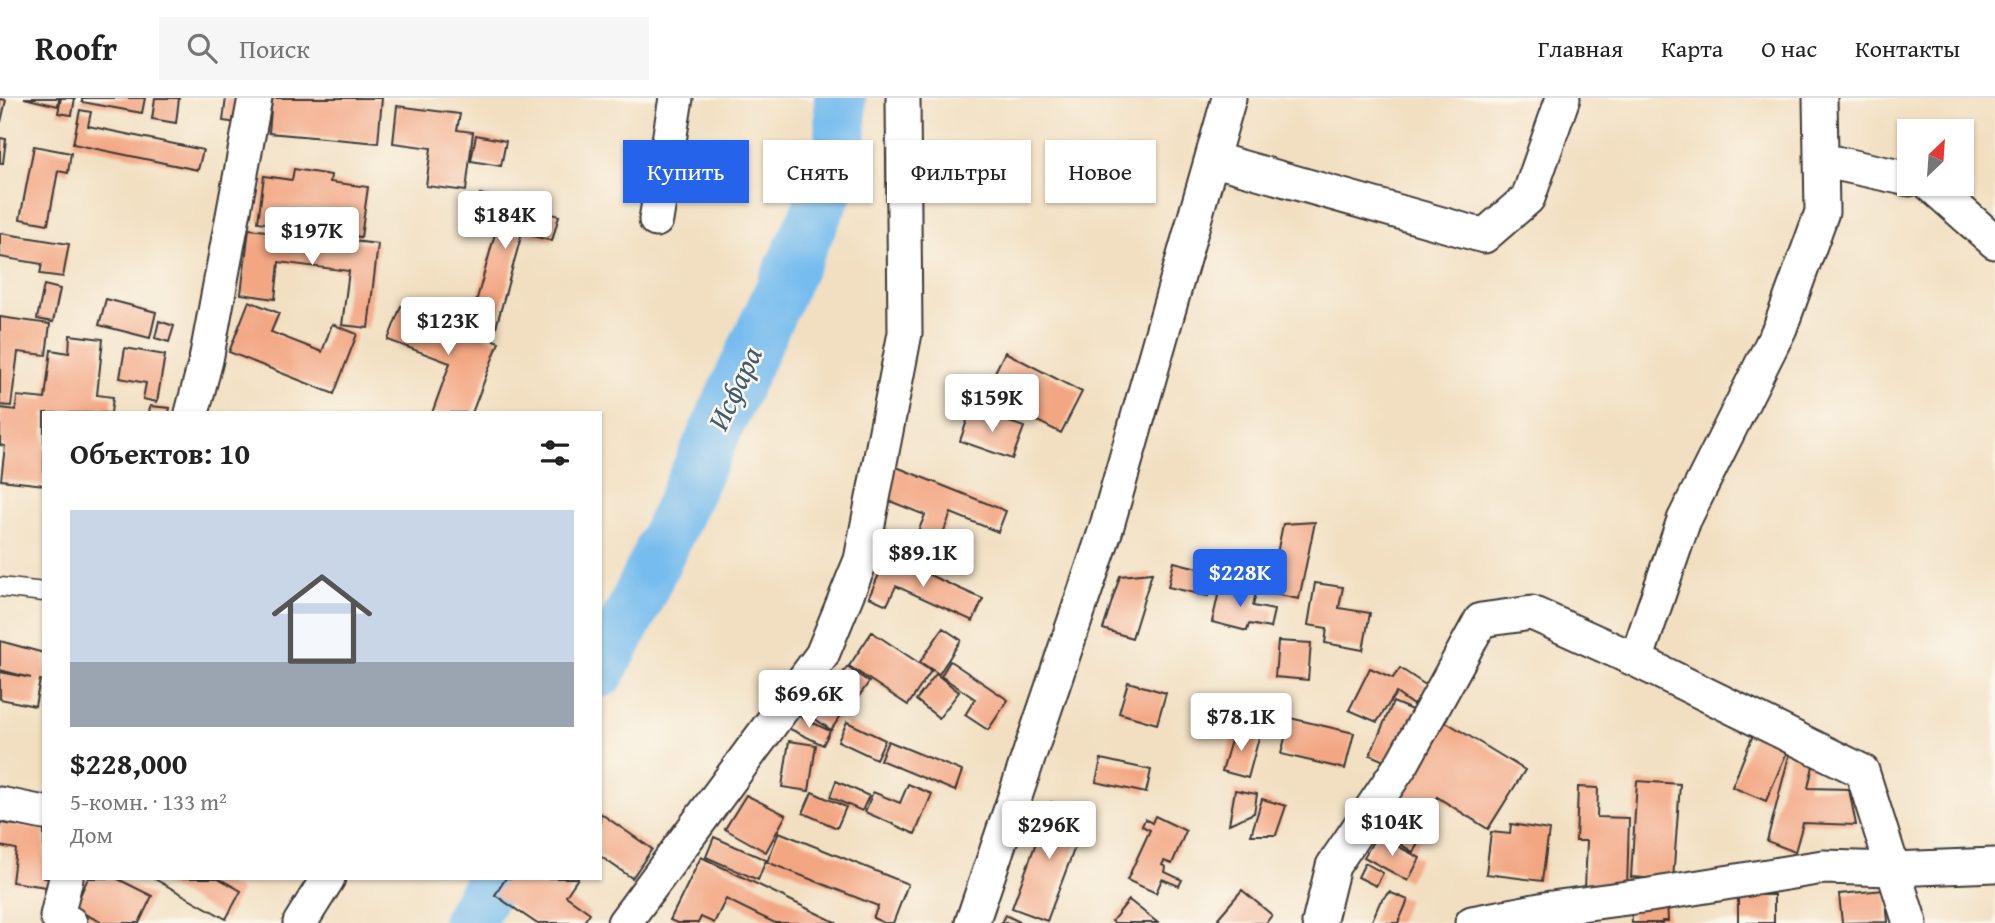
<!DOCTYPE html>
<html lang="ru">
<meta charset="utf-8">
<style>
:root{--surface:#fff;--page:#f6f6f6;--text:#222;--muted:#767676;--line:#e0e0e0;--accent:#2563eb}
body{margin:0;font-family:"Gentium Book Plus",serif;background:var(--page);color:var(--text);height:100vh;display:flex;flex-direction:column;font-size:26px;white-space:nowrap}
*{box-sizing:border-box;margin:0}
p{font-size:23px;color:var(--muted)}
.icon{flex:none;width:38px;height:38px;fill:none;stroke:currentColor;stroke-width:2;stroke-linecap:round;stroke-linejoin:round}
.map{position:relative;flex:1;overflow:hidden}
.panel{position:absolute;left:42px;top:313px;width:560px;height:469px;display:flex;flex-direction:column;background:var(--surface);border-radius:0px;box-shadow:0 2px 5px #0004}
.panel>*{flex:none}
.guide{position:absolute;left:623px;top:42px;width:665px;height:63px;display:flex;gap:14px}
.needle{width:46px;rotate:25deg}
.controls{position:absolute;left:1897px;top:21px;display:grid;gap:14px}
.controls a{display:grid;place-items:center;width:77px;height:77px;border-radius:0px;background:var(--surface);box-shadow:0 2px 5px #0004;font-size:35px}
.price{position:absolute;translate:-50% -60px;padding:0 16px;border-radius:7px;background:#fff;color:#222;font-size:23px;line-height:46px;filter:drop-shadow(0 2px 4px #0008)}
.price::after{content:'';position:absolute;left:50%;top:42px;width:21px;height:16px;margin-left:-10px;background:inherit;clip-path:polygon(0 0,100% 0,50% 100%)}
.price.current{background:var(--accent);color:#fff}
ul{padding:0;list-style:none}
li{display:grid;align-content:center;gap:14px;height:371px;padding:0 28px}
li span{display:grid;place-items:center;height:217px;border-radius:0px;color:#555}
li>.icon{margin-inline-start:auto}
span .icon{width:126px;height:126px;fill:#fffc;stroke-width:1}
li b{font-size:30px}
h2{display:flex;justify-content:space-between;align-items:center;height:84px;padding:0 28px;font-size:30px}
.pill{padding:0 24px;border-radius:0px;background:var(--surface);box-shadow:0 2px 5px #0004;font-size:24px;line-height:63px}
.pill.current{background:var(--accent);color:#fff}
header{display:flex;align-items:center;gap:42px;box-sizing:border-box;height:98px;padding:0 35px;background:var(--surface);border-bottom:2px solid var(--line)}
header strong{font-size:33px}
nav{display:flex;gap:38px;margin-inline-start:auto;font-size:24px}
.search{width:490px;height:63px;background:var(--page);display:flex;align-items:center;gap:18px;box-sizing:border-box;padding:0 24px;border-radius:0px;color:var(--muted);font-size:26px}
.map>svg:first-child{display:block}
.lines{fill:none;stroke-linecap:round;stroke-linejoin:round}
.river{stroke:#76bcee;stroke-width:52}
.building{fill:#f3a682}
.service-casing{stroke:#3c3935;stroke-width:21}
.minor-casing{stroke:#3c3935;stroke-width:37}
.service{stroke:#fff;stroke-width:18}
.minor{stroke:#fff;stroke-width:33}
.labels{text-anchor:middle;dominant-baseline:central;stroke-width:5;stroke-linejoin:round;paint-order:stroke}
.water-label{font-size:30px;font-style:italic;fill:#405c70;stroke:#fbf7ec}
</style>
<header>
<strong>Roofr</strong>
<div class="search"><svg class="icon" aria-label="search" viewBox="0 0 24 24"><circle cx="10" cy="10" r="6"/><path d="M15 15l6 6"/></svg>Поиск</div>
<nav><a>Главная</a><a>Карта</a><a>О нас</a><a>Контакты</a></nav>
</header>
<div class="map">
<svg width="1995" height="825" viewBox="0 0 1995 825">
<rect width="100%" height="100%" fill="#fbf7ec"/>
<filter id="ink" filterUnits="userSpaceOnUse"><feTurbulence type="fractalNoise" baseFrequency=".0143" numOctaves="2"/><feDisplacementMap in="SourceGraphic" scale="14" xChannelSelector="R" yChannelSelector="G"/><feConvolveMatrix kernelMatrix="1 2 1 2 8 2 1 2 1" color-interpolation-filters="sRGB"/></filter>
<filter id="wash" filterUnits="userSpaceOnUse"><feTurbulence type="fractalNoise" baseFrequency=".00686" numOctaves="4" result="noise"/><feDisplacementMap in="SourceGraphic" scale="28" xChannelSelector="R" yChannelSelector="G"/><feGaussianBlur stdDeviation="1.57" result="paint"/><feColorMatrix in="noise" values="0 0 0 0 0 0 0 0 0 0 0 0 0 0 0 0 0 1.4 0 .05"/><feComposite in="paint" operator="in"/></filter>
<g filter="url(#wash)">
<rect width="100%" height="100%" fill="#f2dfc1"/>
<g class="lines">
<path class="river" d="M600,574L634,509L841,62L840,0
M468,825L493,780"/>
</g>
<g id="blocks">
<path class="building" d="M24,0H59L58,8Z
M61,0H75L72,17L58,15Z
M82,0H145L142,15L82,4Z
M155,0H179L176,25L152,21Z
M226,0H247L244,26L223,23Z
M272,0H382L378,45L269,35Z
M0,1L6,2L1,24H0Z
M397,8L460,16L457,32L473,34L466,93L426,88L431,50L393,45Z
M80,12L91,14L88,28L203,52L198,72L73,46Z
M476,37L506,43L501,68L471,63Z
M0,40L6,41L3,65H0Z
M34,48L71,55L68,75L58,73L48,126L20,121Z
M294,71L331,77L330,84L368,89L361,139L258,124L264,78L292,82Z
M480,96L559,118L552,143L522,135L495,233L470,226L496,132L472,125Z
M249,131L378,146L368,230L342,227L349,173L279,164L275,201L241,196Z
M0,135L69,146L63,179L40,176L42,166L0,159Z
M44,187L60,191L53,224L37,221Z
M106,201L156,214L150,240L99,227Z
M249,203L279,215L271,234L322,254L332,226L357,236L334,296L229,254Z
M401,208L499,244L472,315H432L450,265L388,242Z
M0,219L50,226L46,257L18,254L11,308L0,307Z
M159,223L174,228L169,244L155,240Z
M70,237L103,241L97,297L113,299L111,315H44V387L1,382L5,348L0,347V310L16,312L17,298L45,301L51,252L69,255Z
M125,250L165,257L157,304L143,301L146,285L120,280Z
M1005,254L1082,294L1061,335L984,296Z
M150,308L170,310L169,315H149Z
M971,311L1024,329L1012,361L960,343Z
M894,368L1006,413L998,434L951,415L939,445L917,436L925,417L882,400Z
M1315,424L1299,501L1269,495L1283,426Z
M887,458L983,501L973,523L896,488L887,507L869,499Z
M1174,464L1214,474L1208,498L1168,489Z
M1152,475L1132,540L1103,531L1120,478Z
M1221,485L1256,494L1253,508L1274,512L1270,530L1249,526L1247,533L1212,524Z
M1315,485L1343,489L1339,510L1370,515L1363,552L1325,545L1327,530L1308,527Z
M943,530L961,542L939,576L920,564Z
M872,534L931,573L908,607L849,568Z
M0,543L44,555V583L40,582L35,608L0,601V574L31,580L0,572Z
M1278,543L1311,545L1308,582L1275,579Z
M950,563L1008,602L988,632L965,617L975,601L941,578Z
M847,569L869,584L852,608L831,594Z
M1370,570L1393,580L1400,570L1427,588L1413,607L1396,595L1377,624L1349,612Z
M936,576L959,594L939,620L916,602Z
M1128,584L1166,595L1157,626L1119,615Z
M825,591L848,607L831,632L808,616Z
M1266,598L1286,602L1282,625L1262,622Z
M1393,604L1419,615L1396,668L1370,657Z
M795,616L830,633L823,647L788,630Z
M1290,620L1354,635L1345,671L1281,656Z
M847,624L885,642L876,661L838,643Z
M1446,624L1525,672L1488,731L1437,699L1417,732L1424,736L1413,754L1379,733Z
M1235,629L1260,636L1248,680L1222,673Z
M1755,632L1790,647L1766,703L1732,689Z
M789,643L816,647L809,693L782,689Z
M888,643L962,673L955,693L880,662Z
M1791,650L1815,659L1808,690L1849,691L1856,727L1803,725L1795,754L1767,743Z
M1101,661L1151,672L1146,695L1096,684Z
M836,683L869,698L862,713L830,699Z
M1637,683L1680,686L1673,782L1631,779Z
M908,686L932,696L915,736L865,714L873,694L900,705Z
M1578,689L1598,690L1597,719L1629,720L1627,792L1585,791L1587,743H1576Z
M1235,692L1257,696L1254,715L1229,726Z
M812,694L846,709L837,730L803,715Z
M746,697L786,717L766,754L725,731Z
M1262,701L1286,708L1276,737H1251Z
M1051,704L1087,717L1047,823L1012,810Z
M600,715L652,751L632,780L600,758Z
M1155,718L1186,733L1172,766L1164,763L1162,767L1166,769L1165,774L1182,782L1179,788L1162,781L1156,795L1127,782L1150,732L1142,728L1145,721L1152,725Z
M0,725L44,731V780H62L60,791L12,784L16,751L0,748Z
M1511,726L1549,732L1542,783L1486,776L1491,734L1510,736Z
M779,734L908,786L893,825H884L873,820L878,808L767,764Z
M1377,737L1420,760L1408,783L1364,759Z
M714,739L766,762L758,782L706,759Z
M701,759L837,825H775L726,801L714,825L701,819L698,825H677L670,822Z
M1365,765L1383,775L1376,788L1358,779Z
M88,780H116L152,798L139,825H103L74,811Z
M153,780H218L241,793L226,821Z
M506,780H578L566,798L590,815L583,825H536L495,797Z
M1242,792L1272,817L1266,825H1224L1218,820Z
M1885,792L1888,824L1842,825L1839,796Z
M1389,794L1408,802L1398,825H1371L1380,804Z
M1738,797H1774V825H1738Z
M1129,802L1158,825H1114L1112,823Z
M1667,803L1668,823H1662V825H1632L1631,805Z
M1005,817L1022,825H1001Z"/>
</g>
</g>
<g filter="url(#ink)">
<use href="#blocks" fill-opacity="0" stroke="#3c3935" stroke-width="2"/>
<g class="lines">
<g class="service-casing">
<path id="service" d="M0,489L44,494"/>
</g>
<g class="minor-casing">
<path id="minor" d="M1212,61L1484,138L1528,100L1563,0
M1821,62L1909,81
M1930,86L1995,144
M656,122L676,0
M192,315L206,262L255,0
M1636,562L1684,422L1780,230L1822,114L1820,0
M0,706L44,715
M66,780L57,818L70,825
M300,825L328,780
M624,825L822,557L861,462L905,235L903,0
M972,825L1106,431L1229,0
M1319,825L1333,768L1403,664L1481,522L1532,515L1636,562L1862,673L1910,825
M1472,825L1551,810L1650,797L1823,769L1893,771L1995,767"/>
</g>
<use href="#service" class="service"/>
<use href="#minor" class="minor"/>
</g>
</g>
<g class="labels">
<g class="water-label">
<text transform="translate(734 290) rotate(-65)">Исфара</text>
</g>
</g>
</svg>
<div class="controls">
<a><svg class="needle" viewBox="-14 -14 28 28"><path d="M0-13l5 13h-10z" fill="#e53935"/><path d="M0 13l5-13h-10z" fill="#767676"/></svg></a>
</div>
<b class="price" style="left:505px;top:153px">$184K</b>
<b class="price" style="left:312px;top:169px">$197K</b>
<b class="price" style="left:448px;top:259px">$123K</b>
<b class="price" style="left:992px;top:336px">$159K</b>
<b class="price" style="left:923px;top:491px">$89.1K</b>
<b class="price current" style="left:1240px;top:511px">$228K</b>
<b class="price" style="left:809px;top:632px">$69.6K</b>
<b class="price" style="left:1241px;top:655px">$78.1K</b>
<b class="price" style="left:1392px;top:760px">$104K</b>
<b class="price" style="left:1049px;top:763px">$296K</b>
<div class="guide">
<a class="pill current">Купить</a>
<a class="pill">Снять</a>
<a class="pill">Фильтры</a>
<a class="pill">Новое</a>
</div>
<section class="panel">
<h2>Объектов: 10<svg class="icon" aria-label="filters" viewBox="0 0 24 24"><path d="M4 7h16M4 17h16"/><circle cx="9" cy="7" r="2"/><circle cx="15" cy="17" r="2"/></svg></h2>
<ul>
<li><span style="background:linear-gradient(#c9d6e8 70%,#9aa5b1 0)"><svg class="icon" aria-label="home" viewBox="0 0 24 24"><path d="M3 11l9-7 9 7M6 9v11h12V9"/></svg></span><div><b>$228,000</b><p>5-комн. · 133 m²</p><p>Дом</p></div></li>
</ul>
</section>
</div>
